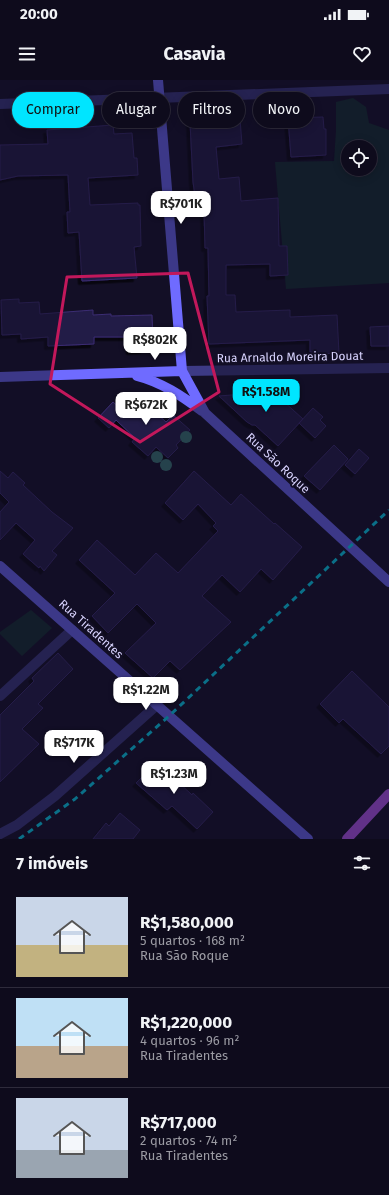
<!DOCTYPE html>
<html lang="pt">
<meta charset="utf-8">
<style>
:root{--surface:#0e0b1c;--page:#171425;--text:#f1f3f6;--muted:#9b9ba3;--line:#2e2b3b;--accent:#00e5ff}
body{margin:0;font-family:"Fira Sans",sans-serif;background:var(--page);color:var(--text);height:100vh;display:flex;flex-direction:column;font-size:15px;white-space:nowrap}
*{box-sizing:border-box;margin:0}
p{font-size:13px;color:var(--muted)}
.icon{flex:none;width:22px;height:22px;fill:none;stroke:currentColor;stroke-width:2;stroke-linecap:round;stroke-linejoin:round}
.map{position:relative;height:759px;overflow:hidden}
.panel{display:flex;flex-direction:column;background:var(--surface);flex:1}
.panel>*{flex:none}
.top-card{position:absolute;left:12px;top:12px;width:365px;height:36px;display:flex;gap:8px}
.controls{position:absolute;left:341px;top:60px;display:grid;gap:8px}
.controls a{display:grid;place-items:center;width:36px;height:36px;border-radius:50%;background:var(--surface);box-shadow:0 2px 10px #0003,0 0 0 1px var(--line);font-size:20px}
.price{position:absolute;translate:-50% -34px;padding:0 9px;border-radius:8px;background:#fff;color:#222;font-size:13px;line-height:26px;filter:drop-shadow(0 1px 2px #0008)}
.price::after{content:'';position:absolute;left:50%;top:24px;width:12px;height:9px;margin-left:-6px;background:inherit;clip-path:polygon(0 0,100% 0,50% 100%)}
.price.current{background:var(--accent);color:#111}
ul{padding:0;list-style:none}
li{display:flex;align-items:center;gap:12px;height:100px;padding:0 16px}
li+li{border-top:1px solid var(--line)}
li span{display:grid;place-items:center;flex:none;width:112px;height:80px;border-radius:0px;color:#555}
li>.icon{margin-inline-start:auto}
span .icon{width:48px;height:48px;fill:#fffc;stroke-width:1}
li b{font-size:17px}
h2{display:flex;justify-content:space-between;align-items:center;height:48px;padding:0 16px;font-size:17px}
.pill{padding:0 14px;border-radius:18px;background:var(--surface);box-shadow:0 2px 10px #0003,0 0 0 1px var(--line);font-size:14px;line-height:36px}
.pill.current{background:var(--accent);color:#111}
.status{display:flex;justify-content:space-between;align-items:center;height:28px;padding:0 20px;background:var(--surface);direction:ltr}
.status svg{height:11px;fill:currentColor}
header{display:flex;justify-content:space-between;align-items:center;height:52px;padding:0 16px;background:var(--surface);font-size:18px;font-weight:700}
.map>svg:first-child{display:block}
.green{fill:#12302f;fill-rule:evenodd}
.building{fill:#241b47;stroke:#3b2d73;filter:url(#shadow)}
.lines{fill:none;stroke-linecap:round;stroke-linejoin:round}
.street{stroke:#3d3a85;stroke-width:10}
.secondary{stroke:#6f6bff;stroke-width:10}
.primary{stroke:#c25bff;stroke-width:10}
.rail{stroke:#00e5ff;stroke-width:3;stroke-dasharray:6 5;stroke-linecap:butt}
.tree{fill:#3d827b}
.marked{fill:none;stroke:#c2185b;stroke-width:3;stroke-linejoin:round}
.labels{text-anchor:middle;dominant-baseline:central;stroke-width:4;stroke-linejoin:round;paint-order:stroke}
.street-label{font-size:12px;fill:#d9d4ff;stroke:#130f26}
</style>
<div class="status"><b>20:00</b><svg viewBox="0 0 49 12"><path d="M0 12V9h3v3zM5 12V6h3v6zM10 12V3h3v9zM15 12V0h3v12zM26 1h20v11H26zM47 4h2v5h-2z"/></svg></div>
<header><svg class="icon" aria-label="menu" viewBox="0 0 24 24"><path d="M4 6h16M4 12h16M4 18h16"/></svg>Casavia<svg class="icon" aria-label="heart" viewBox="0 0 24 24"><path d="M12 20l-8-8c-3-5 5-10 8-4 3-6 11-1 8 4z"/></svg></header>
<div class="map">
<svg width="389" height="759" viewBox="0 0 389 759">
<defs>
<filter id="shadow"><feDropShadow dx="-3.5" dy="3.5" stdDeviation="0" flood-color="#0009"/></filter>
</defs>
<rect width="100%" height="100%" fill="#130f26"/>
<path class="green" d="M353,18L366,27L369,43L389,50V203L286,209L275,82L334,81L336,51V22ZM348,67H370V89H348Z
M31,530L52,548L22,576L0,554V552Z"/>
<path class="building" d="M323,37L324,49H326V75L291,77L288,38Z
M240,39L242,64L216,67L219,99L239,97L241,121L278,118L279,166H287L288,195L270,196V184L226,185V215H235L236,232L290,230V237L337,235L339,273L317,274V272H310V260L209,264L207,216H209L208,168H205L204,130H197L193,102L190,42Z
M113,45L114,54L132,53L134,78H137L138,95L88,98L90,125L138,123V125H140L141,166L134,167L137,198L82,201L79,152L68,153L67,132H70L68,95L18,96L0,100V65L48,64L47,50Z
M19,219V223L39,222L40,234L93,230V235L111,234V236L152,235L153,262H143L144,270L130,271V257H94V264L48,266V257L21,259V254L2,255L1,220Z
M389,246V266H371L370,247Z
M281,311L282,320L303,339L278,366L255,345H252L247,342L219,316Z
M134,313L166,342L173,335L190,350L176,365L178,368L168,378L156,367L148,376L132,362L135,358L116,340L109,348L98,338L113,322L120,328Z
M313,328L323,337L320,340L326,346L315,358L299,343Z
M334,365L348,379L320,410L304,396Z
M359,369L369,378L355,394L345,385Z
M0,391L8,398L13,392L25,403L23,405L52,432L73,448L52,471L57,475L44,491L40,486L39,488L23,474L35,460L16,443L0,460V432L9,422L0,413Z
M194,391L231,425L241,414L274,444L275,443L302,467L273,500L261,489L240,512L222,495L202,516L231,542L180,590L170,581L153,598L125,573L156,543L137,524L108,553L92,536L115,513L79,480L97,460L135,495L156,473L178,493L218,451L213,446L216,443L198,424L183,440L165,423Z
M58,573L73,589L38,624L43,628L22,649L39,664L0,702V635L34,601L32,598Z
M352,591L389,627V666L381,674L343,639L339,643L320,624Z
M157,682L192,715L193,713L213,732L197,749L172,726L167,730L136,703Z
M120,733L140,750L133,759H93L106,743L109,746Z"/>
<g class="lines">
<path class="street" d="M0,24L389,9
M182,291L389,288
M0,616L72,550
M0,754L17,745L55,716L157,625"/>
<path class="secondary" d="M158,0L182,291L205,333L389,502
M137,296C161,302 182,316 202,331
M0,297L182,291
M0,486L308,759"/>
<path class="primary" d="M347,759L389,714"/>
<path class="rail" d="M19,759L75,719L169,636L389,430"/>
</g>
<g class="tree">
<circle cx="186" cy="357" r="6"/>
<circle cx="157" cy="377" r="6"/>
<circle cx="166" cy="385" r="6"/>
</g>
<path d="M0 0H389V759H0ZM188,193L219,312L140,362L50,304L67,197Z" fill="#130f26" fill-opacity=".55" fill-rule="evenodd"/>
<path class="marked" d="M188,193L219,312L140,362L50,304L67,197Z"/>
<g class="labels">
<g class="street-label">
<text transform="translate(290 277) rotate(-1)">Rua Arnaldo Moreira Douat</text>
<text transform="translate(278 383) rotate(43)">Rua São Roque</text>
<text transform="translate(91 549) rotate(42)">Rua Tiradentes</text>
</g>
</g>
</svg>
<div class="controls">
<a><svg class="icon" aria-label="locate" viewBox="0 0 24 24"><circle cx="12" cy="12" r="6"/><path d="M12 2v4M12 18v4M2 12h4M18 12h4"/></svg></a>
</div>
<b class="price" style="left:181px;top:145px">R$701K</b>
<b class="price" style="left:155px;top:281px">R$802K</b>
<b class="price current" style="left:266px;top:333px">R$1.58M</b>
<b class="price" style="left:146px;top:346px">R$672K</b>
<b class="price" style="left:146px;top:631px">R$1.22M</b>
<b class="price" style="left:74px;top:684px">R$717K</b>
<b class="price" style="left:174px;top:715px">R$1.23M</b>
<div class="top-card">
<a class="pill current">Comprar</a>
<a class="pill">Alugar</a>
<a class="pill">Filtros</a>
<a class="pill">Novo</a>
</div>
</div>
<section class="panel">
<h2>7 imóveis<svg class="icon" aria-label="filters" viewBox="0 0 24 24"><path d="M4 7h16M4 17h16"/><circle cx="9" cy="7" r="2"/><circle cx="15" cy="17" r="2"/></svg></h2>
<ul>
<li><span style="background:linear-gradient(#c9d6e8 60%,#c2b280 0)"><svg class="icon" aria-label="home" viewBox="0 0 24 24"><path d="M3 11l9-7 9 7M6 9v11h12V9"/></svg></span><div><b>R$1,580,000</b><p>5 quartos · 168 m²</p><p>Rua São Roque</p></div></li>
<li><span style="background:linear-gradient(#bfe0f5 60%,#b9a48a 0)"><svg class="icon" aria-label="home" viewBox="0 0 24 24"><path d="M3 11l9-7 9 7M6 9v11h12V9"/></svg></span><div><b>R$1,220,000</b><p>4 quartos · 96 m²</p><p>Rua Tiradentes</p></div></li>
<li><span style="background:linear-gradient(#c9d6e8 65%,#9aa5b1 0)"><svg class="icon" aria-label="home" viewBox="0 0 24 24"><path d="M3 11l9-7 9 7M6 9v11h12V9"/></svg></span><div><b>R$717,000</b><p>2 quartos · 74 m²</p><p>Rua Tiradentes</p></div></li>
</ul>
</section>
